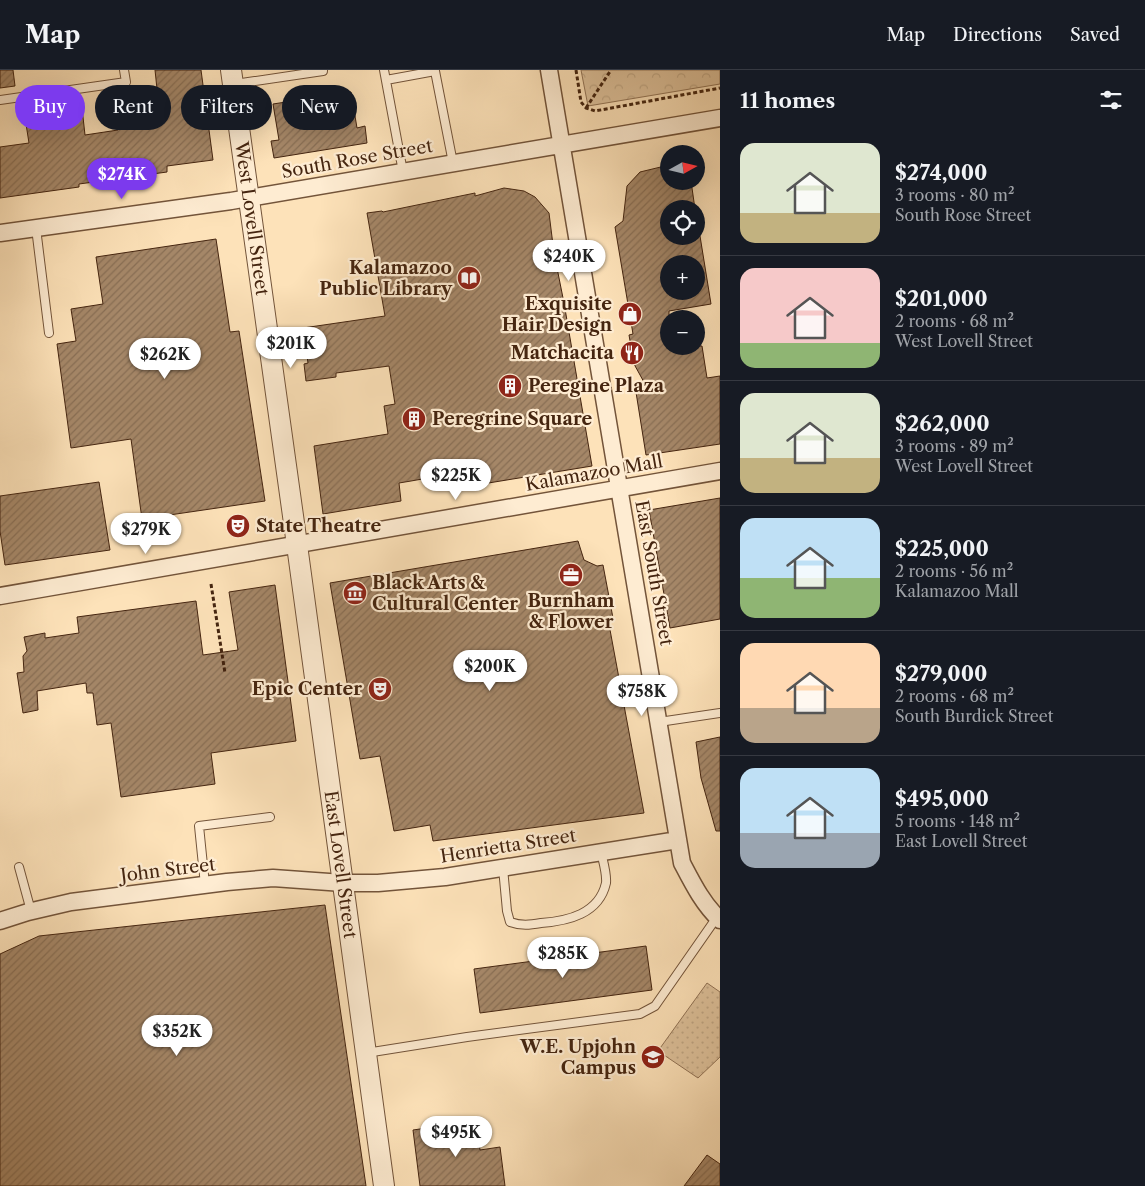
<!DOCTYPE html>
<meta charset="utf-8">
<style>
:root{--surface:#171b24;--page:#20242c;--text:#f1f3f6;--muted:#9ea1a6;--line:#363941;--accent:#7c3aed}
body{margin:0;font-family:"Libre Caslon Text",serif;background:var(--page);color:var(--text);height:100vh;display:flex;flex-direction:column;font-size:19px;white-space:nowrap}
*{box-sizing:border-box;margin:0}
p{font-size:16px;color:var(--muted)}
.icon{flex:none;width:28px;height:28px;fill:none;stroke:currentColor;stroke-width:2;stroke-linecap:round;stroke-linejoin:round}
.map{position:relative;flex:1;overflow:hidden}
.sheet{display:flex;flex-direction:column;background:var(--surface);width:425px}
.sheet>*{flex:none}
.banner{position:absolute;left:15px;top:15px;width:475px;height:45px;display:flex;gap:10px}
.needle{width:32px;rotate:82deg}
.controls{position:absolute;left:660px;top:75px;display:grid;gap:10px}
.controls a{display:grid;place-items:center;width:45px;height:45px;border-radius:50%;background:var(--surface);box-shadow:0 5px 20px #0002;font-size:25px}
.price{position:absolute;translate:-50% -42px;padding:0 11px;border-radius:18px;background:#fff;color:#222;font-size:16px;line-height:32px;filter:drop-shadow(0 1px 2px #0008)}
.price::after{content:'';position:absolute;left:50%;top:30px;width:15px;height:11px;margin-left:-8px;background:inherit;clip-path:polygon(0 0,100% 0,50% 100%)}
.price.active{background:var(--accent);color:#fff}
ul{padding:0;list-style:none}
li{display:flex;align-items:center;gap:15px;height:125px;padding:0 20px}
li+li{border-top:1px solid var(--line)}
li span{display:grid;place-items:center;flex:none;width:140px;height:100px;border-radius:15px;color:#555}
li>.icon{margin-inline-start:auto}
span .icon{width:60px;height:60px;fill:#fffc;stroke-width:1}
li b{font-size:21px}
h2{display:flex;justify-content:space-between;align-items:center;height:60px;padding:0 20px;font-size:21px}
.chip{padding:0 18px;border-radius:22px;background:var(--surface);box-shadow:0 5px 20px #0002;font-size:18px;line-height:45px}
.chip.active{background:var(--accent);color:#fff}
header{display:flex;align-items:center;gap:30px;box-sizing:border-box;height:70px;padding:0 25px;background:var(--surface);border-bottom:1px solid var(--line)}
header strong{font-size:24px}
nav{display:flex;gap:28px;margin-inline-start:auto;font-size:18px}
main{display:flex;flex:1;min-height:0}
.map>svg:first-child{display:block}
.grass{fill:url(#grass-dots);stroke:#927456}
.park{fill:url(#park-crowns);stroke:#927456}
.building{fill:url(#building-hatch);stroke:#452510;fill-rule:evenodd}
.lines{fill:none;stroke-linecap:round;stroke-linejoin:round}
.service-casing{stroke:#73543a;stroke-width:10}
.minor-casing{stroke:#73543a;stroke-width:19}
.tertiary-casing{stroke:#73543a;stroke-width:22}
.path{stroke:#452510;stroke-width:3;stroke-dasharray:4 2.5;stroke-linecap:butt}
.service{stroke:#feecd2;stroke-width:8}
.minor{stroke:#feecd2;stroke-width:16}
.tertiary{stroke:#feecd2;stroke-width:20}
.labels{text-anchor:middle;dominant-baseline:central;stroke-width:4.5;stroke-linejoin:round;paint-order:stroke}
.street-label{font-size:18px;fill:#452510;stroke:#feecd2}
.poi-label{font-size:18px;font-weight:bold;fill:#452510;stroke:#feecd2;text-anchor:end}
</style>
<header>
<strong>Map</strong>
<nav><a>Map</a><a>Directions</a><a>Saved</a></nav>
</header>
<main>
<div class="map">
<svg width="720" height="1116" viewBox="0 0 720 1116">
<defs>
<pattern id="grass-dots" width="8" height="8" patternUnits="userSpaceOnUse" patternTransform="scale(1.25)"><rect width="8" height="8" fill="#dec29c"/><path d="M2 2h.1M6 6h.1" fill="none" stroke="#c0a785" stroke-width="1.8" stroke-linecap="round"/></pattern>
<pattern id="park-crowns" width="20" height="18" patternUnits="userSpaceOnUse" patternTransform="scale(1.25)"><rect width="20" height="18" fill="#dec29c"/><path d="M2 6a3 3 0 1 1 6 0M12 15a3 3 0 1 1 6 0" fill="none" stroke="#c0a785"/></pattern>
<pattern id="building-hatch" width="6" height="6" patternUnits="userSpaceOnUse" patternTransform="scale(1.25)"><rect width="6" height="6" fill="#a58768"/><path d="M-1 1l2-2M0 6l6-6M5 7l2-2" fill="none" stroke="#886e54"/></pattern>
</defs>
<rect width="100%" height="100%" fill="#fde2b9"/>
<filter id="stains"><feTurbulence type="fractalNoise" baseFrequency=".004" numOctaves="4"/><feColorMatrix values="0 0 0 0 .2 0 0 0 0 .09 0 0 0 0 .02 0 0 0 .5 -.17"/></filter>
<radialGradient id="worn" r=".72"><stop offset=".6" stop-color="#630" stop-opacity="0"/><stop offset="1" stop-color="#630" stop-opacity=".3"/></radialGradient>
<path class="grass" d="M707,913L720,922V987L698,1008L658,981Z"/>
<path class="park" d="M581,0H720V14L588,36Z"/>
<path class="building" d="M0,0H13L15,16L0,18Z
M155,0H201L213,90L167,96V102L79,114V117L0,128V77L29,73L23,35L81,29L85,65L118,60L113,25L157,19Z
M351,22L357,58L365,56L367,73L274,88L271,71L279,70L273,34Z
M669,95V111H691L695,139H669V166H700L711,234L669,241V276H702L707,308L720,306V374L646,385L635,316L645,314L634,294L629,265L633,264L615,157L623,151L627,116L640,102ZM669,194H696V221H669Z
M504,118L524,121L535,127L549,143L554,183L564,233L592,396L458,418L456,403L411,411L399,413L401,431L323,444L314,376L388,364L384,336L395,334L389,296L336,303V307L306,311L304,294L308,293L303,258L385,246L367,143L382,141L383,142L475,123V126Z
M216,169L230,262L239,261L265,431L142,449L131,369L71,378L57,274L76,271L71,239L103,234L96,187Z
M99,412L110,480L5,495L0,461V426Z
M720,428V549L670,558L649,440Z
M578,471L584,490L597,496L603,495L613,548L608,549L644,743L433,771L430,755L394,761L380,686L360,689L330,513Z
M275,515L296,671L211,683L215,714L121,727L111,653L97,655L93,623H87L86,613L37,621L38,640L23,643L17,603L24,602L23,586L27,581L24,567L45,563V568L79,563L77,547L196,531L203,585L238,580L229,522Z
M720,667V761H716L701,708L696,672Z
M325,835L366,1116H0V884L39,866Z
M646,876L652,920L480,943L474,899Z
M476,1051L480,1080L500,1077L505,1116H420L413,1060Z
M707,1085L720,1094V1116H684Z"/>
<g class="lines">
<g class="service-casing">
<path id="service" d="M384,0L403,102
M386,10L435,1L453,93
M235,14L323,1V0
M0,30L126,12L124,0
M36,158L49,263
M659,652L720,643
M19,797L31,841
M503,798L507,841L510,852C521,856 530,855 541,853C568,851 599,844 606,813C607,804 603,791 601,782
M205,815L199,756L270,747
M366,983L467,967L640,944L655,936L717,847"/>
</g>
<g class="minor-casing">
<path id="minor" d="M549,0L682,793C693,814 703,834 720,850
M0,163L231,131L720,48
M0,526L720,401
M0,851L28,842L71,832L227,812L273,808L343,813H378L445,807L678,770"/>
</g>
<g class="tertiary-casing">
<g id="tertiary">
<path id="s1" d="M231,0L294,453L384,1116"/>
</g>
</g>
<path class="path" d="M576,0L581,32L586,38L595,41L720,18
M586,38L611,0
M211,514L225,603"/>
<use href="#service" class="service"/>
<use href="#minor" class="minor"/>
<use href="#tertiary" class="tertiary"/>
</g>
<defs>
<g id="library-disc" transform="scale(1.25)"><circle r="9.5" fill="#8f2418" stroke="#feecd2"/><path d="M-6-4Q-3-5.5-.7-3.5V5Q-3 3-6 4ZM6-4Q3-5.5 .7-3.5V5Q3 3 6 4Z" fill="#fff"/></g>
<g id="shop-disc" transform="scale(1.25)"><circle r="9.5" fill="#8f2418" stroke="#feecd2"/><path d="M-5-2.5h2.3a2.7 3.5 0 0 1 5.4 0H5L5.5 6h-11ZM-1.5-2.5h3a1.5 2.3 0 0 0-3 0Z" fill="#fff"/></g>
<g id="restaurant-disc" transform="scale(1.25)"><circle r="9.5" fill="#8f2418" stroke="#feecd2"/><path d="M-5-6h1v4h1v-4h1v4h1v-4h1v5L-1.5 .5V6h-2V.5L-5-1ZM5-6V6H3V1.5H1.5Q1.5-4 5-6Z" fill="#fff"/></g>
<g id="building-disc" transform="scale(1.25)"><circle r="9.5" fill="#8f2418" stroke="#feecd2"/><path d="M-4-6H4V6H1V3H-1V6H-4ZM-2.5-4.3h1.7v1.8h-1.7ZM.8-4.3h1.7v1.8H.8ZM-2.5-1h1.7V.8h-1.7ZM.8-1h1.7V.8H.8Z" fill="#fff"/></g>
<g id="theatre-disc" transform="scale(1.25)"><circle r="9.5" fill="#8f2418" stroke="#feecd2"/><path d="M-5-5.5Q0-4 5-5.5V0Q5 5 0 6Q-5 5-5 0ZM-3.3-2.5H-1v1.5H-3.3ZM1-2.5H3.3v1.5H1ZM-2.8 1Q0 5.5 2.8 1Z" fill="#fff"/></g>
<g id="office-disc" transform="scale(1.25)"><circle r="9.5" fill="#8f2418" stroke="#feecd2"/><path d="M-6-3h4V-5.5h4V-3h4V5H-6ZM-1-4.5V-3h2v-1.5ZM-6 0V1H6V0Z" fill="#fff"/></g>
<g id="museum-disc" transform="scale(1.25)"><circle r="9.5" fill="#8f2418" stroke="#feecd2"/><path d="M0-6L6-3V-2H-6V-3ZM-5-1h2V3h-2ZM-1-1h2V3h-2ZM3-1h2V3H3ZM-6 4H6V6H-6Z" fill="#fff"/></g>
<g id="university-disc" transform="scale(1.25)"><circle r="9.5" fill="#8f2418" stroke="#feecd2"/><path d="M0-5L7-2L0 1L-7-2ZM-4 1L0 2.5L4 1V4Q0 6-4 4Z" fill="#fff"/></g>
</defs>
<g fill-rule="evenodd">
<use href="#library-disc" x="469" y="208"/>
<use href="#shop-disc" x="630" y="244"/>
<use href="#restaurant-disc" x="632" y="283"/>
<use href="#building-disc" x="510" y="316"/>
<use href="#building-disc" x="414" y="349"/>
<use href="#theatre-disc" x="238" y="456"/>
<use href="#office-disc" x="571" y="505"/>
<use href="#museum-disc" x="355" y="523"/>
<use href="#theatre-disc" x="380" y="619"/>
<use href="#university-disc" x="653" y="987"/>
</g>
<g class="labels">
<g class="street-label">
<text transform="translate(357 89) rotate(-10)">South Rose Street</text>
<text stroke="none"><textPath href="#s1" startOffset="150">West Lovell Street</textPath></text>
<text transform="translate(594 403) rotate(-10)">Kalamazoo Mall</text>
<text transform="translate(654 503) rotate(80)">East South Street</text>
<text transform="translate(508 776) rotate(-9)">Henrietta Street</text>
<text stroke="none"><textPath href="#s1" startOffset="802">East Lovell Street</textPath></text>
<text transform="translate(168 800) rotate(-7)">John Street</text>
</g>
<g class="poi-label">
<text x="452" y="198">Kalamazoo<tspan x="452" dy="21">Public Library</tspan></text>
<text x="612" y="234">Exquisite<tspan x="612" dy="21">Hair Design</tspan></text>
<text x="614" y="283">Matchacita</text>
<text x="528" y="316" text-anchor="start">Peregine Plaza</text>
<text x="432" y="349" text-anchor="start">Peregrine Square</text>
<text x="256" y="456" text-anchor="start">State Theatre</text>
<text x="372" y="513" text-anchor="start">Black Arts &amp;<tspan x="372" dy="21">Cultural Center</tspan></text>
<text x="571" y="531" text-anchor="middle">Burnham<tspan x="571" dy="21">&amp; Flower</tspan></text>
<text x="362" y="619">Epic Center</text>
<text x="636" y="977">W.E. Upjohn<tspan x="636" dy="21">Campus</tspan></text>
</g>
</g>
<rect width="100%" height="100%" filter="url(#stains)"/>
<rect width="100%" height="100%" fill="url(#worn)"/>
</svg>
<div class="controls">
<a><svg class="needle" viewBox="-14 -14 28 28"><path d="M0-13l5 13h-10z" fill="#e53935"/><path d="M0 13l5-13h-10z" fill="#9ea1a6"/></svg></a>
<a><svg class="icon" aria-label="locate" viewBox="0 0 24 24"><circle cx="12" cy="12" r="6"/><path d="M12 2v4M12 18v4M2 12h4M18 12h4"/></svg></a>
<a>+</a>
<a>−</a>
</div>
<b class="price active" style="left:122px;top:130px">$274K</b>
<b class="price" style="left:569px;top:212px">$240K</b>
<b class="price" style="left:291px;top:299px">$201K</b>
<b class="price" style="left:165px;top:310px">$262K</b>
<b class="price" style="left:456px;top:431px">$225K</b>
<b class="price" style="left:146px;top:485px">$279K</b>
<b class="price" style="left:490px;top:622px">$200K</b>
<b class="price" style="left:642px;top:647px">$758K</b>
<b class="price" style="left:563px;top:909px">$285K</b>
<b class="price" style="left:177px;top:987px">$352K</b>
<b class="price" style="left:456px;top:1088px">$495K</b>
<div class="banner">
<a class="chip active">Buy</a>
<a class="chip">Rent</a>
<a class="chip">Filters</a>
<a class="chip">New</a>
</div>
</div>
<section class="sheet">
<h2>11 homes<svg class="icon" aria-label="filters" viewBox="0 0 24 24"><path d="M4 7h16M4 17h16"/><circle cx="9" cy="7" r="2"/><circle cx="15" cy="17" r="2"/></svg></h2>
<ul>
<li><span style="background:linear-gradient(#dfe7d0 70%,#c2b280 0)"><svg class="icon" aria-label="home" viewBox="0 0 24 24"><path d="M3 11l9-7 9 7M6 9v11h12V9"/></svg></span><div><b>$274,000</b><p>3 rooms · 80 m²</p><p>South Rose Street</p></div></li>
<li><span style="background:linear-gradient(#f6c9c9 75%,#8fb573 0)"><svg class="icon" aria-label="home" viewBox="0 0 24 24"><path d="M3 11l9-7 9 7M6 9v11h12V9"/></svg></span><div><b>$201,000</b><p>2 rooms · 68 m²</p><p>West Lovell Street</p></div></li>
<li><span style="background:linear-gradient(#dfe7d0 65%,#c2b280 0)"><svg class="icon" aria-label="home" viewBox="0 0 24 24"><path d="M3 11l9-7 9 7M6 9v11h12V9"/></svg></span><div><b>$262,000</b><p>3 rooms · 89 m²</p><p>West Lovell Street</p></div></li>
<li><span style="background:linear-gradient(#bfe0f5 60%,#8fb573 0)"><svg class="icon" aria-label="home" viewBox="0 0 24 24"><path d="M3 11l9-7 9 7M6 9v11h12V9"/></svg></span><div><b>$225,000</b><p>2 rooms · 56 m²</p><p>Kalamazoo Mall</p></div></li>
<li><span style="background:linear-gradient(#ffd9b3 65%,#b9a48a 0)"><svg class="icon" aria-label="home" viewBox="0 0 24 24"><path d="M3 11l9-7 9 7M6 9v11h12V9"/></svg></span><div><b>$279,000</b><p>2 rooms · 68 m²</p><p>South Burdick Street</p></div></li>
<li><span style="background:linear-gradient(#bfe0f5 65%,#9aa5b1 0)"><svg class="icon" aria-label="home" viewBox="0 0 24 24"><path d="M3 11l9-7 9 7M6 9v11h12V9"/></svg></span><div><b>$495,000</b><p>5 rooms · 148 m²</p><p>East Lovell Street</p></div></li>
</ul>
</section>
</main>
